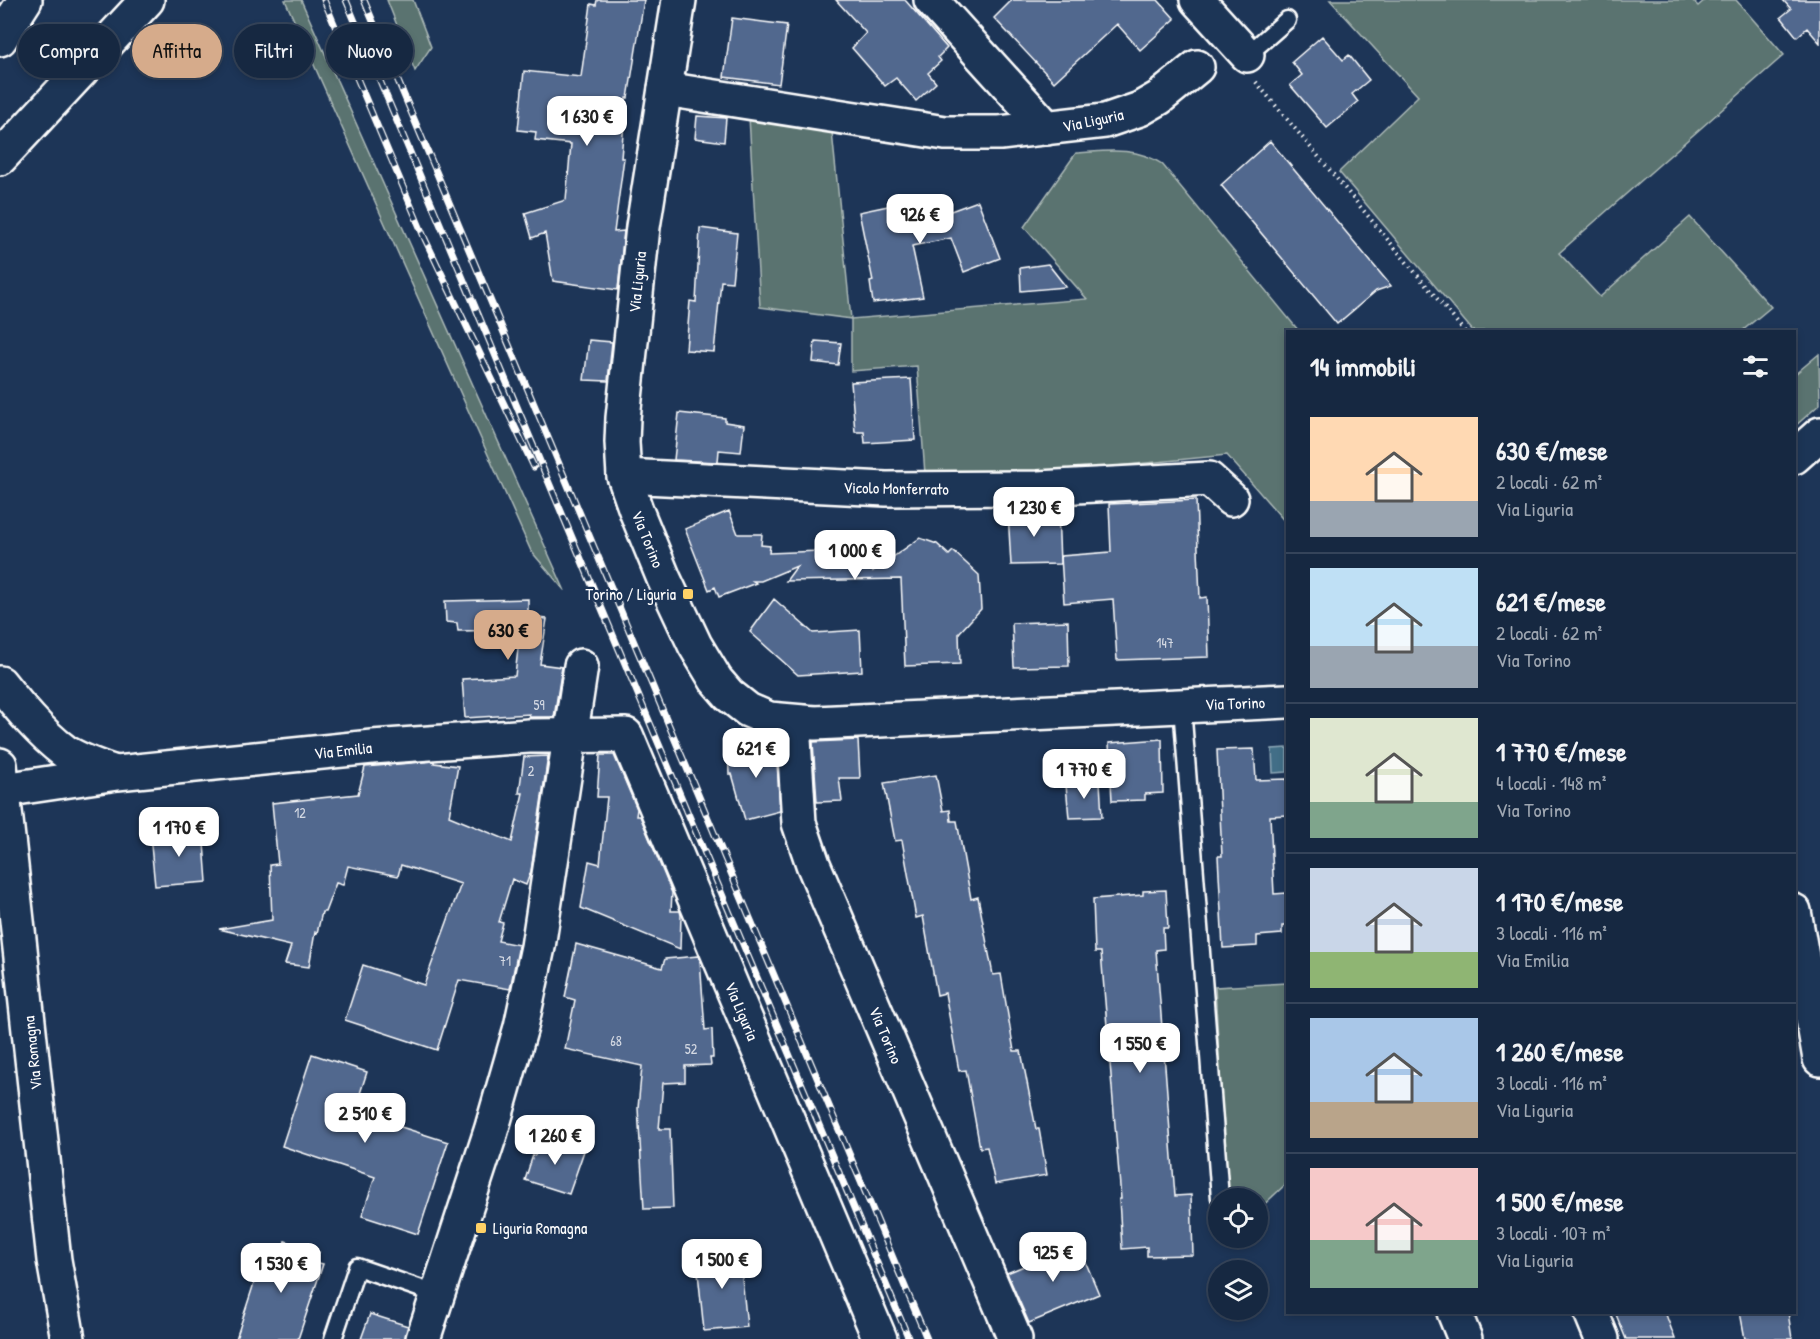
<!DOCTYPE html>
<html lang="it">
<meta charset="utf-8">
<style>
:root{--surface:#162841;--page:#23344c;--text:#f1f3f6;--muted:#9ea6b1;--line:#35445a;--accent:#d6ab8b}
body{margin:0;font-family:"Patrick Hand",sans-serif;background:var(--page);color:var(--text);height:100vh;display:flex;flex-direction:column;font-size:22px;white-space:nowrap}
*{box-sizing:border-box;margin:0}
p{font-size:20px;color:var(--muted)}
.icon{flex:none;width:33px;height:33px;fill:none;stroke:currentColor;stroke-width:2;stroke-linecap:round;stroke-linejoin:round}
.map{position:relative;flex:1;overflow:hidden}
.sheet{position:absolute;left:1286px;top:330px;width:510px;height:984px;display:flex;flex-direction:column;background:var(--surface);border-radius:0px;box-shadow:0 3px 9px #0003,0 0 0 2px var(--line)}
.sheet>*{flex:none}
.guide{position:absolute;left:18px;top:24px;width:570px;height:54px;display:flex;gap:12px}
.buttons{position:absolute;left:1208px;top:1188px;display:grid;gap:12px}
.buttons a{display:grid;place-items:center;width:60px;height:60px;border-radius:50%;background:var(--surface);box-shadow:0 3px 9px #0003,0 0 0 2px var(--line);font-size:30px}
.price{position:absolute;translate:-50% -51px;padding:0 14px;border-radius:12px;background:#fff;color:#222;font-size:20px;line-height:39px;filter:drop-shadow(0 2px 3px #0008)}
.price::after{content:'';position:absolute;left:50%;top:36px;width:18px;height:14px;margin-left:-9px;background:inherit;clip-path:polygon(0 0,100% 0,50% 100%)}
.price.selected{background:var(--accent);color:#111}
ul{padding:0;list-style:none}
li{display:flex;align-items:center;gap:18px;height:150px;padding:0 24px}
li+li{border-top:2px solid var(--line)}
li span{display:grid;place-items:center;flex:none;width:168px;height:120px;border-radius:0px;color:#555}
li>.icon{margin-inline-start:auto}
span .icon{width:72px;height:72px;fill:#fffc;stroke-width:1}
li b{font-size:26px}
h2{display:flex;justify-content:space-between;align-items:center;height:72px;padding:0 24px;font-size:26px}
.tag{padding:0 21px;border-radius:27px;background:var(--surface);box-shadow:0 3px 9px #0003,0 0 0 2px var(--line);font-size:21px;line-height:54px}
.tag.selected{background:var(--accent);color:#111}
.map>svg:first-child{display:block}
.green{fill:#5a736f;stroke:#acb9b7;stroke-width:1.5}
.water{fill:#426e87;stroke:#8ea8b7;stroke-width:1.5}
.building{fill:#51678e;stroke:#fff;stroke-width:1.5}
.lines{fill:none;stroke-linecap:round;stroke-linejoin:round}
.lane-casing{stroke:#fff;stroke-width:21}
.street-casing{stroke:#fff;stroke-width:38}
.secondary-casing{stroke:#fff;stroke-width:38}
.path{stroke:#fff;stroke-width:4;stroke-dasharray:1.5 4.5;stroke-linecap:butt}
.lane{stroke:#1d3557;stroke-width:16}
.street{stroke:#1d3557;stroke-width:33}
.secondary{stroke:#1d3557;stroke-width:33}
.rail-casing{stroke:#fff;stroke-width:7}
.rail{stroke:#1d3557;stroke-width:4.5;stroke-dasharray:14;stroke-linecap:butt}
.poi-dot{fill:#ffd166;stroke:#1d3557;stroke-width:2}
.labels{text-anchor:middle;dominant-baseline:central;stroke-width:4.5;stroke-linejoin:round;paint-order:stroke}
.number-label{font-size:14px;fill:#d4d9e3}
.street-label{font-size:16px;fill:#fff;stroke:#1d3557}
.poi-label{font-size:16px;fill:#fff;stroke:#1d3557;text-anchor:end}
</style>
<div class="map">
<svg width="1820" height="1339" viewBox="0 0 1820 1339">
<rect width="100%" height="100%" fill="#1d3557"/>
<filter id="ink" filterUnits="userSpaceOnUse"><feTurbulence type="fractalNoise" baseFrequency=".0167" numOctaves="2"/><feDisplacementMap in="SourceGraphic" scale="12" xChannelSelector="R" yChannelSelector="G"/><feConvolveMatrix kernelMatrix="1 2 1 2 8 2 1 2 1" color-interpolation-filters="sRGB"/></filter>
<g filter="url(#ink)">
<path class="green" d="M285,0H301L565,591L531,551Z
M387,0H413L431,47L415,71Z
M1330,0H1692L1698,6L1705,0H1736L1784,55L1559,253L1600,297L1690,217L1771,307L1742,331H1473L1339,172L1418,96Z
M749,117L832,132L851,319L1087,299L1024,227L1076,153C1107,151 1135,146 1162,164L1299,331L1287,332V524L1227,455L1035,474H925L917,366L851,371V319L760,307Z
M1819,354L1820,404L1794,427V375Z
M1287,983V1183L1257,1211V1198H1227L1215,987Z"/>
<path class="water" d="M1287,748V772L1273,773L1272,749Z"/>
<path class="building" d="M597,0H644L628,98H626L621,158H624L614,232L624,231L618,290L553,281L545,233L532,238L525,213L566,200L571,144L535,140L536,132L518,130L524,71L581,77L591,4L596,5Z
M836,0H905L947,48L938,57L941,61L928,73L936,83L916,101L896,78L885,86L852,48L866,33Z
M1012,0H1158L1175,19L1140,50L1117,24L1054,82L994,18Z
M1783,0H1820V43L1807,28L1797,37L1781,17L1791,9Z
M732,18L787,25L779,84L724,77Z
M1322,36L1343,60L1349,55L1369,80L1352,94L1358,102L1327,128L1290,85L1302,75L1292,62Z
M697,116L726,118L724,142L695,138Z
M1270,141L1391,286L1376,291L1337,324L1221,185Z
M917,200L921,222L978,201L1000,258L964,272L951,238L912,246L923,297L873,303L870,282L873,281L859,212Z
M700,228L737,233L732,282L721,281L714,352L686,350L690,301L696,302Z
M1048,264L1066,287L1021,291L1020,268Z
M589,340L612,342L608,381L584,380Z
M815,341L841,343L838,365L813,362Z
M911,379L915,440L865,443L864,432H855L851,382Z
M679,413L725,418V422L744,425L741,452L719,450L718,462L674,460Z
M1196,500L1200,598L1207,597L1209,657L1117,660L1113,599L1064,603L1061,556L1111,552L1109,504Z
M1058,510L1060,564L1011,565L1008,512Z
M729,511L738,534H762L761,545L770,546L769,553L872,549L873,571L920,538L937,544L949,555L953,551L979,575L981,609L959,633L960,664L905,666L901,579L786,581L797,566L761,581H753L756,583L719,597L715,587L709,590L685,529Z
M528,599V617L547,619L540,664L562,667L554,717H529L530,714L465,718L462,679L515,676L520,630L458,631L457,623L446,622L445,601Z
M774,599L813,633L860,630L862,671L798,675L750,632Z
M1068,621L1069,666L1014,667L1012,623Z
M1162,739L1163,793L1145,794V800L1112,801L1109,743Z
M858,740L860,778H839L842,801L817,802L813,742Z
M776,744L780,811L745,820L732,774H729L728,748Z
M1254,749L1256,780L1287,779V815L1270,816L1274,894L1287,893V926H1282V934L1257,936V946L1223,948L1218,856H1222L1217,750Z
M600,755H614L637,809L636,816H640L672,893L671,911H680L681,915L680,949L581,908L589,861L600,864L607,797H597Z
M548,756L531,871L526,885L512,879L499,922L503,923L498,941L519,945L510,989L459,980L437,1050L345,1020L363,965L424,985L461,884L401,865L398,876L348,866L343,885L336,883L325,912H322L317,933L315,932L309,967L285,964L291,946L219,929L272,920L270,865L278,864L272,803L358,794L365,767L434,761V763L458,766L449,816L512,842L523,793H519L524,757Z
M936,775L943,811L950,810L951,821H957L971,899L978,897L993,975L1001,974L1014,1051H1021L1036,1129H1039L1047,1175L995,1184L987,1147L980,1148L966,1070L959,1071L945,993L937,995L923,916L916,918L902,840L895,841L884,783Z
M1100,782L1102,817L1069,818L1066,785Z
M203,830L207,882L155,886L150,835Z
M1166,890L1168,928H1163L1164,949L1156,950L1175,1196L1191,1195L1193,1255L1147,1256V1247L1122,1249L1119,1199H1121L1101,952H1095L1093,899L1143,895V891Z
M576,944L662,968L665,959L698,956L700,960L705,1030L712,1029L713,1058H710L711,1065L685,1066V1082L663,1083L659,1129H670L673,1208L644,1209L638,1108L642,1066L565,1049L575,1000L565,997Z
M312,1054L367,1072L354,1112L448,1142L418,1234L362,1216L375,1177L282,1146Z
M541,1137L584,1151L569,1194L525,1180L533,1155H535Z
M285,1241L319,1252L315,1262L323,1264L298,1339H236L266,1246L282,1251Z
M1078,1244L1099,1294L1029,1323L1007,1273Z
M739,1248L747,1327L704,1331L696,1253Z
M1615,1312H1665L1675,1339H1626Z
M1740,1312H1788L1792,1339H1745Z
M370,1314L408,1326L405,1339H361Z"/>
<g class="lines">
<g class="lane-casing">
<path id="lane" d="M1247,55L1287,20
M1182,706L1220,1198
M333,1339L357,1267L439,1295"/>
</g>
<g class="street-casing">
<path id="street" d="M931,0L1047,128
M1197,0L1247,55
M665,89L945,133H1000L1105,121L1140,109L1159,98L1197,67
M0,158L147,0
M624,476L886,489L1038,488L1209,479L1231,499
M0,683C19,707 39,732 64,751C79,761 98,767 115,773
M793,722L799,823L813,864L1015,1339
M3,790L117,773L372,747L529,736L626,735L880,1339
M1794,911L1820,1059
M1454,1312L1465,1339
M1591,1312L1602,1339
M423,1339L491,1131L521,1027L538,947L581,666"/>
</g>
<g class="secondary-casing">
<path id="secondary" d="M679,0L643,227L623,418L622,442L624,476L637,513L664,579L695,645L716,680L729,695L748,710L769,719L815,723L1287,701
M0,39L25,0
M1794,457L1820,434
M0,765L54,1260L68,1339"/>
</g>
<path class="path" d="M1256,82L1465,332"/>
<use href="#lane" class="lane"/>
<use href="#street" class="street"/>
<use href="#secondary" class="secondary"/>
<g class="rail-casing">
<path id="rail" d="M324,0L425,239L534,467
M346,0L909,1339
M364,0L927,1339"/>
</g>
<use href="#rail" class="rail"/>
</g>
</g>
<g class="poi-dot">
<rect x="682" y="588" width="12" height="12" rx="3"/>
<rect x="475" y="1222" width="12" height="12" rx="3"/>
</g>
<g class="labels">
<g class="number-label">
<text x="1165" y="642">147</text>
<text x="539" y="704">59</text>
<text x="531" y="770">2</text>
<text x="300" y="812">12</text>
<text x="505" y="960">71</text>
<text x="616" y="1040">68</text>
<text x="691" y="1048">52</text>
</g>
<g class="street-label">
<text transform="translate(1093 120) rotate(-12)">Via Liguria</text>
<text transform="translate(637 282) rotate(-84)">Via Liguria</text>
<text transform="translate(896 488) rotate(1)">Vicolo Monferrato</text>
<text transform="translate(648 539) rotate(68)">Via Torino</text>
<text transform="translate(1235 703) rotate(-2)">Via Torino</text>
<text transform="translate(343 750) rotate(-6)">Via Emilia</text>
<text transform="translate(742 1011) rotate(67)">Via Liguria</text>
<text transform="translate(886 1035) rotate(67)">Via Torino</text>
<text transform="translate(32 1053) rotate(-96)">Via Romagna</text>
</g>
<g class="poi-label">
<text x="676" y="594">Torino / Liguria</text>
<text x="493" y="1228" text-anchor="start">Liguria Romagna</text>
</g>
</g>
</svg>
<div class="buttons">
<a><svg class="icon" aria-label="locate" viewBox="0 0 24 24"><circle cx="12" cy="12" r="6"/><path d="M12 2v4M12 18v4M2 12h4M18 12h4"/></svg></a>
<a><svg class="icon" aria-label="layers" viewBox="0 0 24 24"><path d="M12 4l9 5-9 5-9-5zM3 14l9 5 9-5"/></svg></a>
</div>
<b class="price" style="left:587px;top:147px">1 630 €</b>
<b class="price" style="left:920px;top:245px">926 €</b>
<b class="price" style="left:1034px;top:538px">1 230 €</b>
<b class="price" style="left:855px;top:581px">1 000 €</b>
<b class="price selected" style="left:508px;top:661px">630 €</b>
<b class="price" style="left:756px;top:779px">621 €</b>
<b class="price" style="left:1084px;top:800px">1 770 €</b>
<b class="price" style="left:179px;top:858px">1 170 €</b>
<b class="price" style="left:1140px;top:1074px">1 550 €</b>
<b class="price" style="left:365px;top:1144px">2 510 €</b>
<b class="price" style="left:555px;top:1166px">1 260 €</b>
<b class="price" style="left:1053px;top:1283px">925 €</b>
<b class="price" style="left:722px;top:1290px">1 500 €</b>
<b class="price" style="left:281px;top:1294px">1 530 €</b>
<div class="guide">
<a class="tag">Compra</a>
<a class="tag selected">Affitta</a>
<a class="tag">Filtri</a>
<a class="tag">Nuovo</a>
</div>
<section class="sheet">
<h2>14 immobili<svg class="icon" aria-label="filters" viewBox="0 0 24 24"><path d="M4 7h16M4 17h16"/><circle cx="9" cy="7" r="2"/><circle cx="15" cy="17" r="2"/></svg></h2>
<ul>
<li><span style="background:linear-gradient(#ffd9b3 70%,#9aa5b1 0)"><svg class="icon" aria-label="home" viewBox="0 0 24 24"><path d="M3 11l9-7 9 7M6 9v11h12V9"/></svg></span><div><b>630 €/mese</b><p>2 locali · 62 m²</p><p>Via Liguria</p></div></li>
<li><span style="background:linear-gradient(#bfe0f5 65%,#9aa5b1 0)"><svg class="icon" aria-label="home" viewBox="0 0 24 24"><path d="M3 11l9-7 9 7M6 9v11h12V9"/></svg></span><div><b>621 €/mese</b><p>2 locali · 62 m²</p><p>Via Torino</p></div></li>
<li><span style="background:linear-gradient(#dfe7d0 70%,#7fa58c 0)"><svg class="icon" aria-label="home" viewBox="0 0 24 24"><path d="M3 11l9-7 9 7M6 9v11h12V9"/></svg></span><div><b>1 770 €/mese</b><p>4 locali · 148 m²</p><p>Via Torino</p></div></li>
<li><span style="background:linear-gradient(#c9d6e8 70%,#8fb573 0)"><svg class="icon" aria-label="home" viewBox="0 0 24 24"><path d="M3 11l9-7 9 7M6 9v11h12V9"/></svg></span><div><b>1 170 €/mese</b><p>3 locali · 116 m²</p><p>Via Emilia</p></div></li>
<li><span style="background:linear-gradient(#a9c7e8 70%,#b9a48a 0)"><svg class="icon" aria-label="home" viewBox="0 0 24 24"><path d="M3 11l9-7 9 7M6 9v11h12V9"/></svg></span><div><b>1 260 €/mese</b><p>3 locali · 116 m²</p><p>Via Liguria</p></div></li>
<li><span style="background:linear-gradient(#f6c9c9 60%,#7fa58c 0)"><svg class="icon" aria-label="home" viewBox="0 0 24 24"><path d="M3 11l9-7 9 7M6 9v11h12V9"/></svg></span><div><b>1 500 €/mese</b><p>3 locali · 107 m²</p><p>Via Liguria</p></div></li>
</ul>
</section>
</div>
